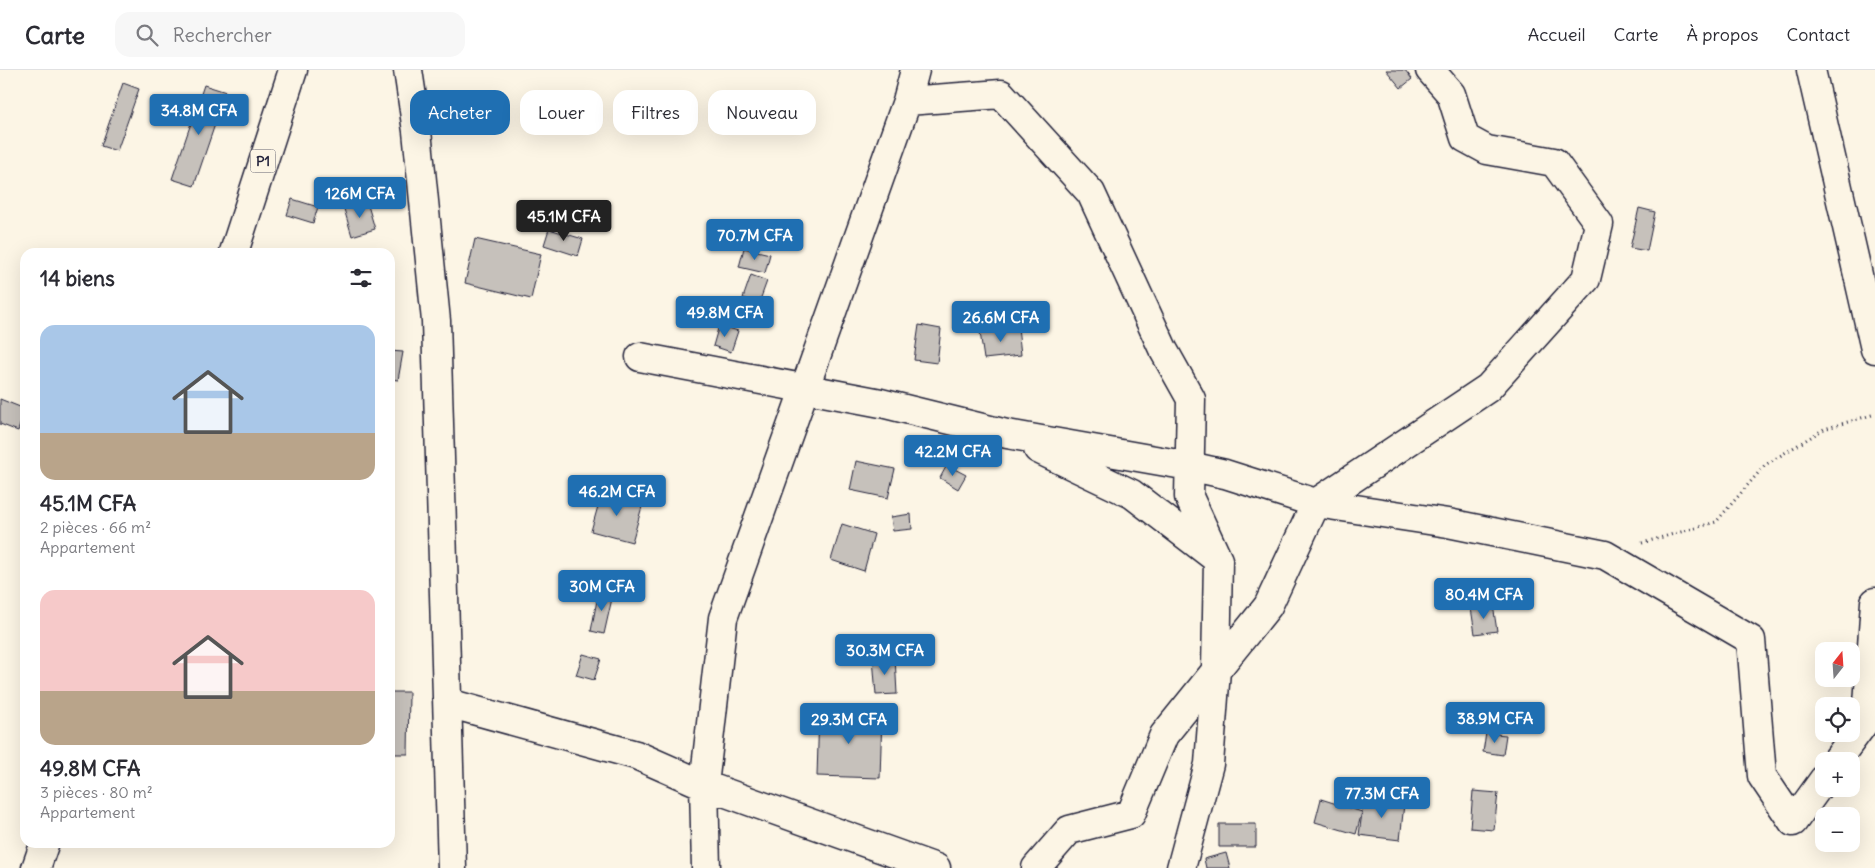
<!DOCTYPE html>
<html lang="fr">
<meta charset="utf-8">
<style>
:root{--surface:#fff;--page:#f7f7f7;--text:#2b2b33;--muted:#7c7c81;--line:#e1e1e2;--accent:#1f6fb2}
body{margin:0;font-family:Delius,sans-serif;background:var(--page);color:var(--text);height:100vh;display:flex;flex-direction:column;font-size:19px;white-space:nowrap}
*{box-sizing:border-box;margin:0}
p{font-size:16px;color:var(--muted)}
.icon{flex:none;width:28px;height:28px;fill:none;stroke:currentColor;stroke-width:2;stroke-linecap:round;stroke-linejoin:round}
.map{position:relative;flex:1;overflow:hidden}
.drawer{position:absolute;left:20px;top:178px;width:375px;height:600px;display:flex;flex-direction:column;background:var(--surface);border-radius:15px;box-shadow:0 5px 20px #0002}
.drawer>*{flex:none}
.banner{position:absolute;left:410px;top:20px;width:475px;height:45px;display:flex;gap:10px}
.needle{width:32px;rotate:17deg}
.fabs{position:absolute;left:1815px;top:572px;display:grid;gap:10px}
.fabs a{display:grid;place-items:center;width:45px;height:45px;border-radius:10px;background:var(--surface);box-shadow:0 5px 20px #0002;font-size:25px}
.price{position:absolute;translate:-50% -42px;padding:0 11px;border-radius:5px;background:var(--accent);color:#fff;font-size:16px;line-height:32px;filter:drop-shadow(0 1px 2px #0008)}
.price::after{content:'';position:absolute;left:50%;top:30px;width:15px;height:11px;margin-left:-8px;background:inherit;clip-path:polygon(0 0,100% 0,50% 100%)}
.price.current{background:#222;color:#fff}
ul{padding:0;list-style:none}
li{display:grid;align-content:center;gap:10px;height:265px;padding:0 20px}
li span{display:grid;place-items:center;height:155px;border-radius:15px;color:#555}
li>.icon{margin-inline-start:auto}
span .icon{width:90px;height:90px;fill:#fffc;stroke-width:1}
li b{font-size:21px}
h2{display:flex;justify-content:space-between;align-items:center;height:60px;padding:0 20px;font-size:21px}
.chip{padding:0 18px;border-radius:15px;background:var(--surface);box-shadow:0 5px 20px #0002;font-size:18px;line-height:45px}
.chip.current{background:var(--accent);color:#fff}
header{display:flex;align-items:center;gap:30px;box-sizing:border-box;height:70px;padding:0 25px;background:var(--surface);border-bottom:1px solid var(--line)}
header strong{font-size:24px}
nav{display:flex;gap:28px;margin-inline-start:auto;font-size:18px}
.search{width:350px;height:45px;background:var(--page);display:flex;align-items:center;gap:12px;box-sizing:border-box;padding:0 18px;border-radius:15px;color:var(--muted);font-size:19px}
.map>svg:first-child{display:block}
.building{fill:#c6c1bb;stroke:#22223b}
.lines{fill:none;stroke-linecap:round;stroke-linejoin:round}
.minor-casing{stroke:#22223b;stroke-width:31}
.primary-casing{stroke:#22223b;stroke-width:31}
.path{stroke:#22223b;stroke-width:3;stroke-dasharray:1 4;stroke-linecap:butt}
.minor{stroke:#fcf5e5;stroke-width:28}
.primary{stroke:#fcf5e5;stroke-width:28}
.labels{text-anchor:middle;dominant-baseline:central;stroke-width:5;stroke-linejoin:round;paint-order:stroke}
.shield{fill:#fcf5e5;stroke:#63616e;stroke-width:1}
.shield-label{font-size:14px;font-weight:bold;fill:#22223b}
</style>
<header>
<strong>Carte</strong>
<div class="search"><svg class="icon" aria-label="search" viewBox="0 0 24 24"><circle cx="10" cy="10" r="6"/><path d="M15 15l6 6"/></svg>Rechercher</div>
<nav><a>Accueil</a><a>Carte</a><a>À propos</a><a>Contact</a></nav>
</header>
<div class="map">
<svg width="1875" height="798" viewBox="0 0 1875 798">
<rect width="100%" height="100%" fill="#fcf5e5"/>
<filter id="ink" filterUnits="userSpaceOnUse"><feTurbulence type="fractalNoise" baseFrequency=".02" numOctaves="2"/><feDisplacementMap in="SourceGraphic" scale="10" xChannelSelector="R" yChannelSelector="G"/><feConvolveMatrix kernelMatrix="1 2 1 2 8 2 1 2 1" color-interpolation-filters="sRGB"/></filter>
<g filter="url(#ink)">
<path class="building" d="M1386,0H1405L1412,9L1401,18Z
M123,13L139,19L117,81L101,76Z
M204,15L226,22L194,116L172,109Z
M292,129L318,137L313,153L287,145Z
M367,132L375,159L352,166L344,139Z
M1639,138L1655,142L1647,181L1630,178Z
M549,159L583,169L578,186L544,175Z
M475,169L541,184L531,229L465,213Z
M744,178L770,184L765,203L739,197Z
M751,205L767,211L759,233L743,228Z
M719,255L738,261L731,282L713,276Z
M919,255L941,259L937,293L914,290Z
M1018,257L1021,285L984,289L980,262Z
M390,281L403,282L398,310L390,309Z
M0,329L25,339L18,361L0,354Z
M856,391L895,399L888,428L850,420Z
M947,395L966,405L958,419L940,408Z
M602,422L643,433L632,472L591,461Z
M911,444L912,459L893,461L891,447Z
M842,454L874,464L864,501L831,490Z
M599,520L613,524L604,564L591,561Z
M1493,535L1497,561L1475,564L1471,538Z
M583,584L601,589L594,610L576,605Z
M895,587L897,624L876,625L873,588Z
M390,622H409L408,684H390Z
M819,642L882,645L880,708L817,706Z
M1486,663L1506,665L1503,685L1483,682Z
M1473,721L1498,723L1494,760L1470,758Z
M1364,728L1404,734L1400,770L1359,765Z
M1321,729L1362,742L1356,764L1315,752Z
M1219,754H1256V777H1219Z
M1226,783L1230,798H1206L1204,789Z"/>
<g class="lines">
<g class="minor-casing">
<path id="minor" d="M408,0L417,61L436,251L452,798
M1811,0L1875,279
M907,31L1001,24L1091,123L1163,279L1191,329L1189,427L1218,490
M640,287L881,333L1007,364L1189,396L1225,404L1316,433L1448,453L1605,485L1751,570L1762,706L1793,752L1824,709
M1038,379L1132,424L1218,490L1216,600L1209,694L1181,798
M448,633L636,685L704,715L936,798
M1836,691L1867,649L1875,532
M706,798L704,715L723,548L907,31L915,0
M1036,798L1069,760L1131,744L1164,665L1268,536L1316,433L1488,318L1586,209L1599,154L1554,92L1487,80L1465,68L1451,24L1430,0"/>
</g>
<g class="primary-casing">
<path id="primary" d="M234,182L293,0
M36,798L45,772"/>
</g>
<path class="path" d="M1642,473L1716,452L1765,395L1824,359L1875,344"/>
<use href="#minor" class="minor"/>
<use href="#primary" class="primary"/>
</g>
</g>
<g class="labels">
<rect class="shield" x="250.5" y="79.5" width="25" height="23" rx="4"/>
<g class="shield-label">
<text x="263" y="91">P1</text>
</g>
</g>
</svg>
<div class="fabs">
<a><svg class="needle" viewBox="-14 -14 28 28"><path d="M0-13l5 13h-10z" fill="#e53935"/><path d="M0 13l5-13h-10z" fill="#7c7c81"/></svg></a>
<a><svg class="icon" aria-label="locate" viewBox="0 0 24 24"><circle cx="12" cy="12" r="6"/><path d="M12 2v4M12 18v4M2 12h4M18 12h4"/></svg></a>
<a>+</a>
<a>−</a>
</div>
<b class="price" style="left:199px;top:66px">34.8M CFA</b>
<b class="price" style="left:360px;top:149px">126M CFA</b>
<b class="price current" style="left:564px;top:172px">45.1M CFA</b>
<b class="price" style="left:755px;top:191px">70.7M CFA</b>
<b class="price" style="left:725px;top:268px">49.8M CFA</b>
<b class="price" style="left:1001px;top:273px">26.6M CFA</b>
<b class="price" style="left:953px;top:407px">42.2M CFA</b>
<b class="price" style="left:617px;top:447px">46.2M CFA</b>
<b class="price" style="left:602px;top:542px">30M CFA</b>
<b class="price" style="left:1484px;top:550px">80.4M CFA</b>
<b class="price" style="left:885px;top:606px">30.3M CFA</b>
<b class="price" style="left:1495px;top:674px">38.9M CFA</b>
<b class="price" style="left:849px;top:675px">29.3M CFA</b>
<b class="price" style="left:1382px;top:749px">77.3M CFA</b>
<div class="banner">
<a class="chip current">Acheter</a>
<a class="chip">Louer</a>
<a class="chip">Filtres</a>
<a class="chip">Nouveau</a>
</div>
<section class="drawer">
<h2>14 biens<svg class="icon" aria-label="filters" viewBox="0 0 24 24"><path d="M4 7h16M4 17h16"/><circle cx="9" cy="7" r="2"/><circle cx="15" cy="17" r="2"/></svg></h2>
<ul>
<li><span style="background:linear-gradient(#a9c7e8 70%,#b9a48a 0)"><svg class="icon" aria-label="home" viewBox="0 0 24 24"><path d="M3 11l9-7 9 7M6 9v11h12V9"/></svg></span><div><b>45.1M CFA</b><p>2 pièces · 66 m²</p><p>Appartement</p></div></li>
<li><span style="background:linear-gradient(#f6c9c9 65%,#b9a48a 0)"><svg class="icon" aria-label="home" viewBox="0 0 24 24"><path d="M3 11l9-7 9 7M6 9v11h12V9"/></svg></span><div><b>49.8M CFA</b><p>3 pièces · 80 m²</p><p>Appartement</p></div></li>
</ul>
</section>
</div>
